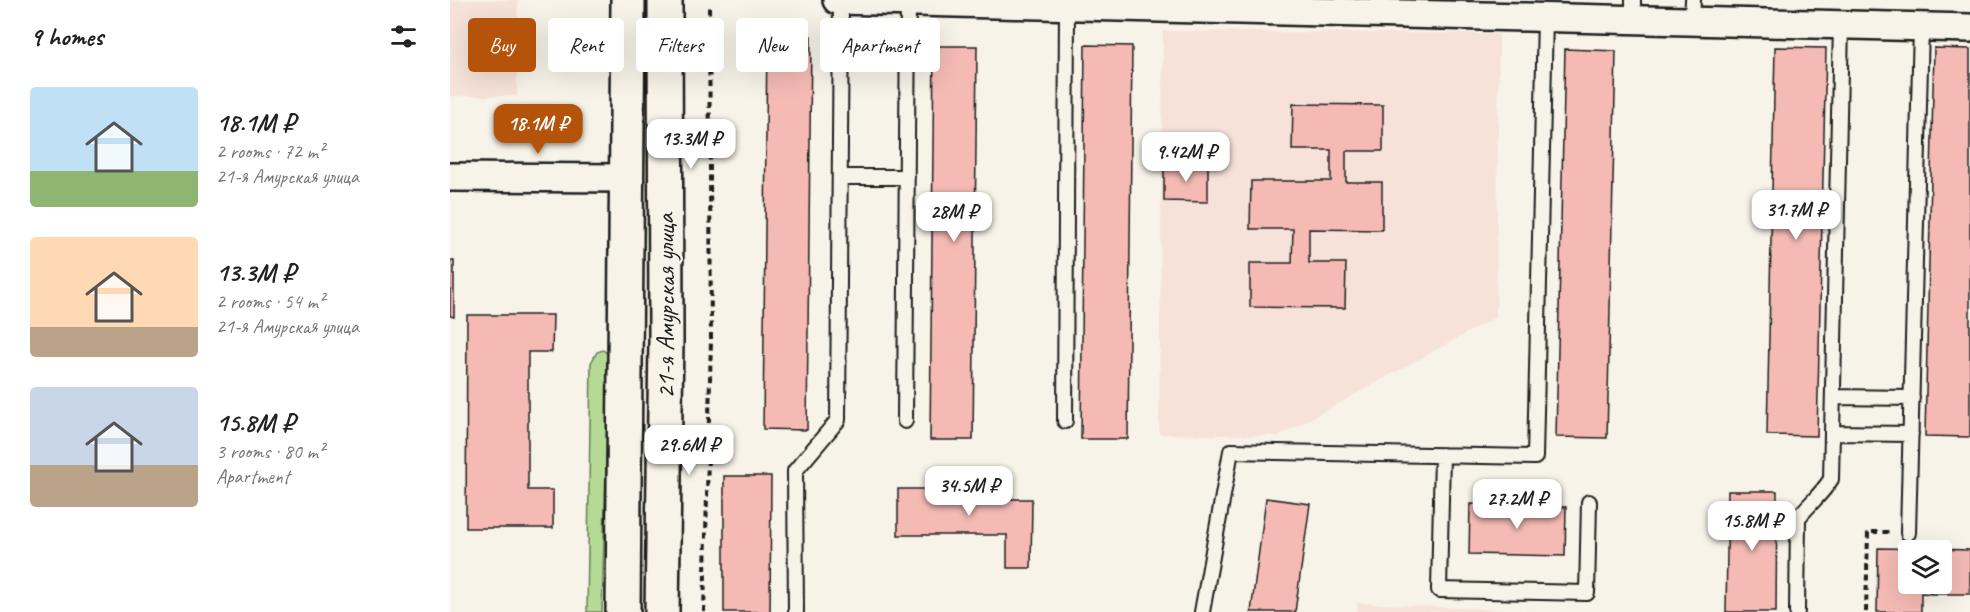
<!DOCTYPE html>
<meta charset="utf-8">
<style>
:root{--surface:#fff;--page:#f2f2f2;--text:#222;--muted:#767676;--accent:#b45309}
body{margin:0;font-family:Caveat,sans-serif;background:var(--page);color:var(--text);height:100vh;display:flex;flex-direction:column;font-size:22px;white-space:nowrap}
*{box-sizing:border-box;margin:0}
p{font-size:20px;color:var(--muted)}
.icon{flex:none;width:33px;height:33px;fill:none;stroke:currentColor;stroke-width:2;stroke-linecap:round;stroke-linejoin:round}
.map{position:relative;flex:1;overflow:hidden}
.details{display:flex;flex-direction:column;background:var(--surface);width:450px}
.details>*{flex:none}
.hud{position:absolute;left:18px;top:18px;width:570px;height:54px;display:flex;gap:12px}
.controls{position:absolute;left:1448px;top:540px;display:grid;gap:12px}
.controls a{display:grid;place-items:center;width:54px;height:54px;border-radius:6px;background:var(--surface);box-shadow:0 6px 24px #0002;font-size:30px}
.price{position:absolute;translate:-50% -51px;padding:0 14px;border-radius:12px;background:#fff;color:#222;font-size:20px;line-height:39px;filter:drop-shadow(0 2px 3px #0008)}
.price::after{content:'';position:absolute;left:50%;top:36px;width:18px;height:14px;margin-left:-9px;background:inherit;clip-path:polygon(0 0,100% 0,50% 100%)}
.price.active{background:var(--accent);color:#fff}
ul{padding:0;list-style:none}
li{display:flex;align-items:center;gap:18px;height:150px;padding:0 30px}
li span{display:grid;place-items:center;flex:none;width:168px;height:120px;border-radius:6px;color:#555}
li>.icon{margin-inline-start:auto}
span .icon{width:72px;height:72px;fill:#fffc;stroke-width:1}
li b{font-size:26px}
h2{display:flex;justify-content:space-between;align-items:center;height:72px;padding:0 30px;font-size:26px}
.pill{padding:0 21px;border-radius:6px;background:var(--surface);box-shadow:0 6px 24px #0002;font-size:21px;line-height:54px}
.pill.active{background:var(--accent);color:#fff}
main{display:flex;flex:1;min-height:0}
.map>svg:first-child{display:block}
.built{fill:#f6e2d8}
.green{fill:#b5da96;stroke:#687b59;stroke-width:1.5}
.building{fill:#f5bab4;stroke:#1c1c1c;stroke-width:1.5}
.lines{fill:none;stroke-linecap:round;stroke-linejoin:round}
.service-casing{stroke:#1c1c1c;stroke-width:18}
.minor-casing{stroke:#1c1c1c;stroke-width:32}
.secondary-casing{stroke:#1c1c1c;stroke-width:38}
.path{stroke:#1c1c1c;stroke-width:4;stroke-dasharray:6 4.5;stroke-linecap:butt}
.service{stroke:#f7f3e8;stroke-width:14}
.minor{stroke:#f7f3e8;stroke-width:27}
.secondary{stroke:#f7f3e8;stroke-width:33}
.labels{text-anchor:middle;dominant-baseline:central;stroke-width:4.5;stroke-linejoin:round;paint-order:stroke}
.street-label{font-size:26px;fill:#1c1c1c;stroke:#f7f3e8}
</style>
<main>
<section class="details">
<h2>9 homes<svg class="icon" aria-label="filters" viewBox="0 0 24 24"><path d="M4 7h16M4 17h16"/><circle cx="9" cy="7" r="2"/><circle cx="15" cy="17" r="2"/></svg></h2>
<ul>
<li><span style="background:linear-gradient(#bfe0f5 70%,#8fb573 0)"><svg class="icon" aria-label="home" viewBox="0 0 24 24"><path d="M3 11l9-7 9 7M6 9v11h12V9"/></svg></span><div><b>18.1M ₽</b><p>2 rooms · 72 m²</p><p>21-я Амурская улица</p></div></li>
<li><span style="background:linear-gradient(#ffd9b3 75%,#b9a48a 0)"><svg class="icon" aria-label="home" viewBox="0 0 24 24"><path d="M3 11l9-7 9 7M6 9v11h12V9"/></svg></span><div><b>13.3M ₽</b><p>2 rooms · 54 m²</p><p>21-я Амурская улица</p></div></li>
<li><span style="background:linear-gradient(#c9d6e8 65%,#b9a48a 0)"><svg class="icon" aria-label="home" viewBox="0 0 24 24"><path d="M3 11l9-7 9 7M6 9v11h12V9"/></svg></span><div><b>15.8M ₽</b><p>3 rooms · 80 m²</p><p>Apartment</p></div></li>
</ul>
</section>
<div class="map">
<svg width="1520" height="612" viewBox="0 0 1520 612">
<rect width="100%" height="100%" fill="#f7f3e8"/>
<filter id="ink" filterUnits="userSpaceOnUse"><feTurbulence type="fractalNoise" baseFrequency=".0167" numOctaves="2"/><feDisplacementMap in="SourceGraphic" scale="12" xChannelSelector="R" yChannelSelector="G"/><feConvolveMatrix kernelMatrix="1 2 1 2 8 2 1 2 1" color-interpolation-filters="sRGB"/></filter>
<g filter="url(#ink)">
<path class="built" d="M0,0H68L67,96H0Z
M713,31L1049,34L1046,317L829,436L709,434Z
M907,603L1091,612H907Z"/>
<path class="green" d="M153,350L159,355L152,612H137L141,363L147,352Z"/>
<path class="building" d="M317,36H361L357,430L313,429Z
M635,45L682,46L678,439H631Z
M484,46H527L523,440H480Z
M1325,47L1376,48L1367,436L1317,435Z
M1484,48L1520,49V437L1475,436Z
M1115,49L1166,51L1157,438L1106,437Z
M843,104L933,105V151H896V182H932V230L859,229V263H896L895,308L800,307V263H842L843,229H800L801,181H881V150H842Z
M714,165H758V202L714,201Z
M0,261H4V317L0,316Z
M17,315H103L102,352H78V490H103V528H16Z
M274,476H321L320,612H274Z
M448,489H558L557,499H582L581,568H557V535H448Z
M1278,491H1327L1326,612H1276Z
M816,498L860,504L845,612H801Z
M1020,504L1116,507L1115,556L1019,554Z
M1428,548L1482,549L1458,550V584H1481V594L1471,593V612H1427Z
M1482,549L1520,550V594H1481V584H1491V550Z"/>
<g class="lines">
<g class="service-casing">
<path id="service" d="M1183,20V0
M1242,21L1243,0
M390,177H457
M1383,397L1462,398
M455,421L458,2
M615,421L617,6
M1382,433L1461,434
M992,455L989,590L1137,593L1139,502
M1458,533L1471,27
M346,612L345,471L388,420L391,0
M752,612L781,451L1085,457L1095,18
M1347,612L1348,518C1359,504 1372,494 1381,479L1391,25"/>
</g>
<g class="minor-casing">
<path id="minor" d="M387,0L1520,28
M0,177L176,178"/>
</g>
<g class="secondary-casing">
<path id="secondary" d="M173,612L178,0
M212,612L216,340L215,0"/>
</g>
<path class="path" d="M254,612L261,340L259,5
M1416,612L1418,532H1443"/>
<use href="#service" class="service"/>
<use href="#minor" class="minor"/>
<use href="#secondary" class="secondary"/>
</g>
</g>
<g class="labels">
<g class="street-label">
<text transform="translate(215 306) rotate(-90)">21-я Амурская улица</text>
</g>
</g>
</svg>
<div class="controls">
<a><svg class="icon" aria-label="layers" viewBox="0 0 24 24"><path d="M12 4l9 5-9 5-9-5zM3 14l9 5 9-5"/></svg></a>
</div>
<b class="price active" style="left:88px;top:155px">18.1M ₽</b>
<b class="price" style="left:241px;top:170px">13.3M ₽</b>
<b class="price" style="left:736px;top:183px">9.42M ₽</b>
<b class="price" style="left:1346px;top:241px">31.7M ₽</b>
<b class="price" style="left:504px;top:243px">28M ₽</b>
<b class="price" style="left:239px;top:476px">29.6M ₽</b>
<b class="price" style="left:519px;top:517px">34.5M ₽</b>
<b class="price" style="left:1067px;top:530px">27.2M ₽</b>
<b class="price" style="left:1302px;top:552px">15.8M ₽</b>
<div class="hud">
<a class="pill active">Buy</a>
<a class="pill">Rent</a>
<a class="pill">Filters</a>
<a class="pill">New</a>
<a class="pill">Apartment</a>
</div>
</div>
</main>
